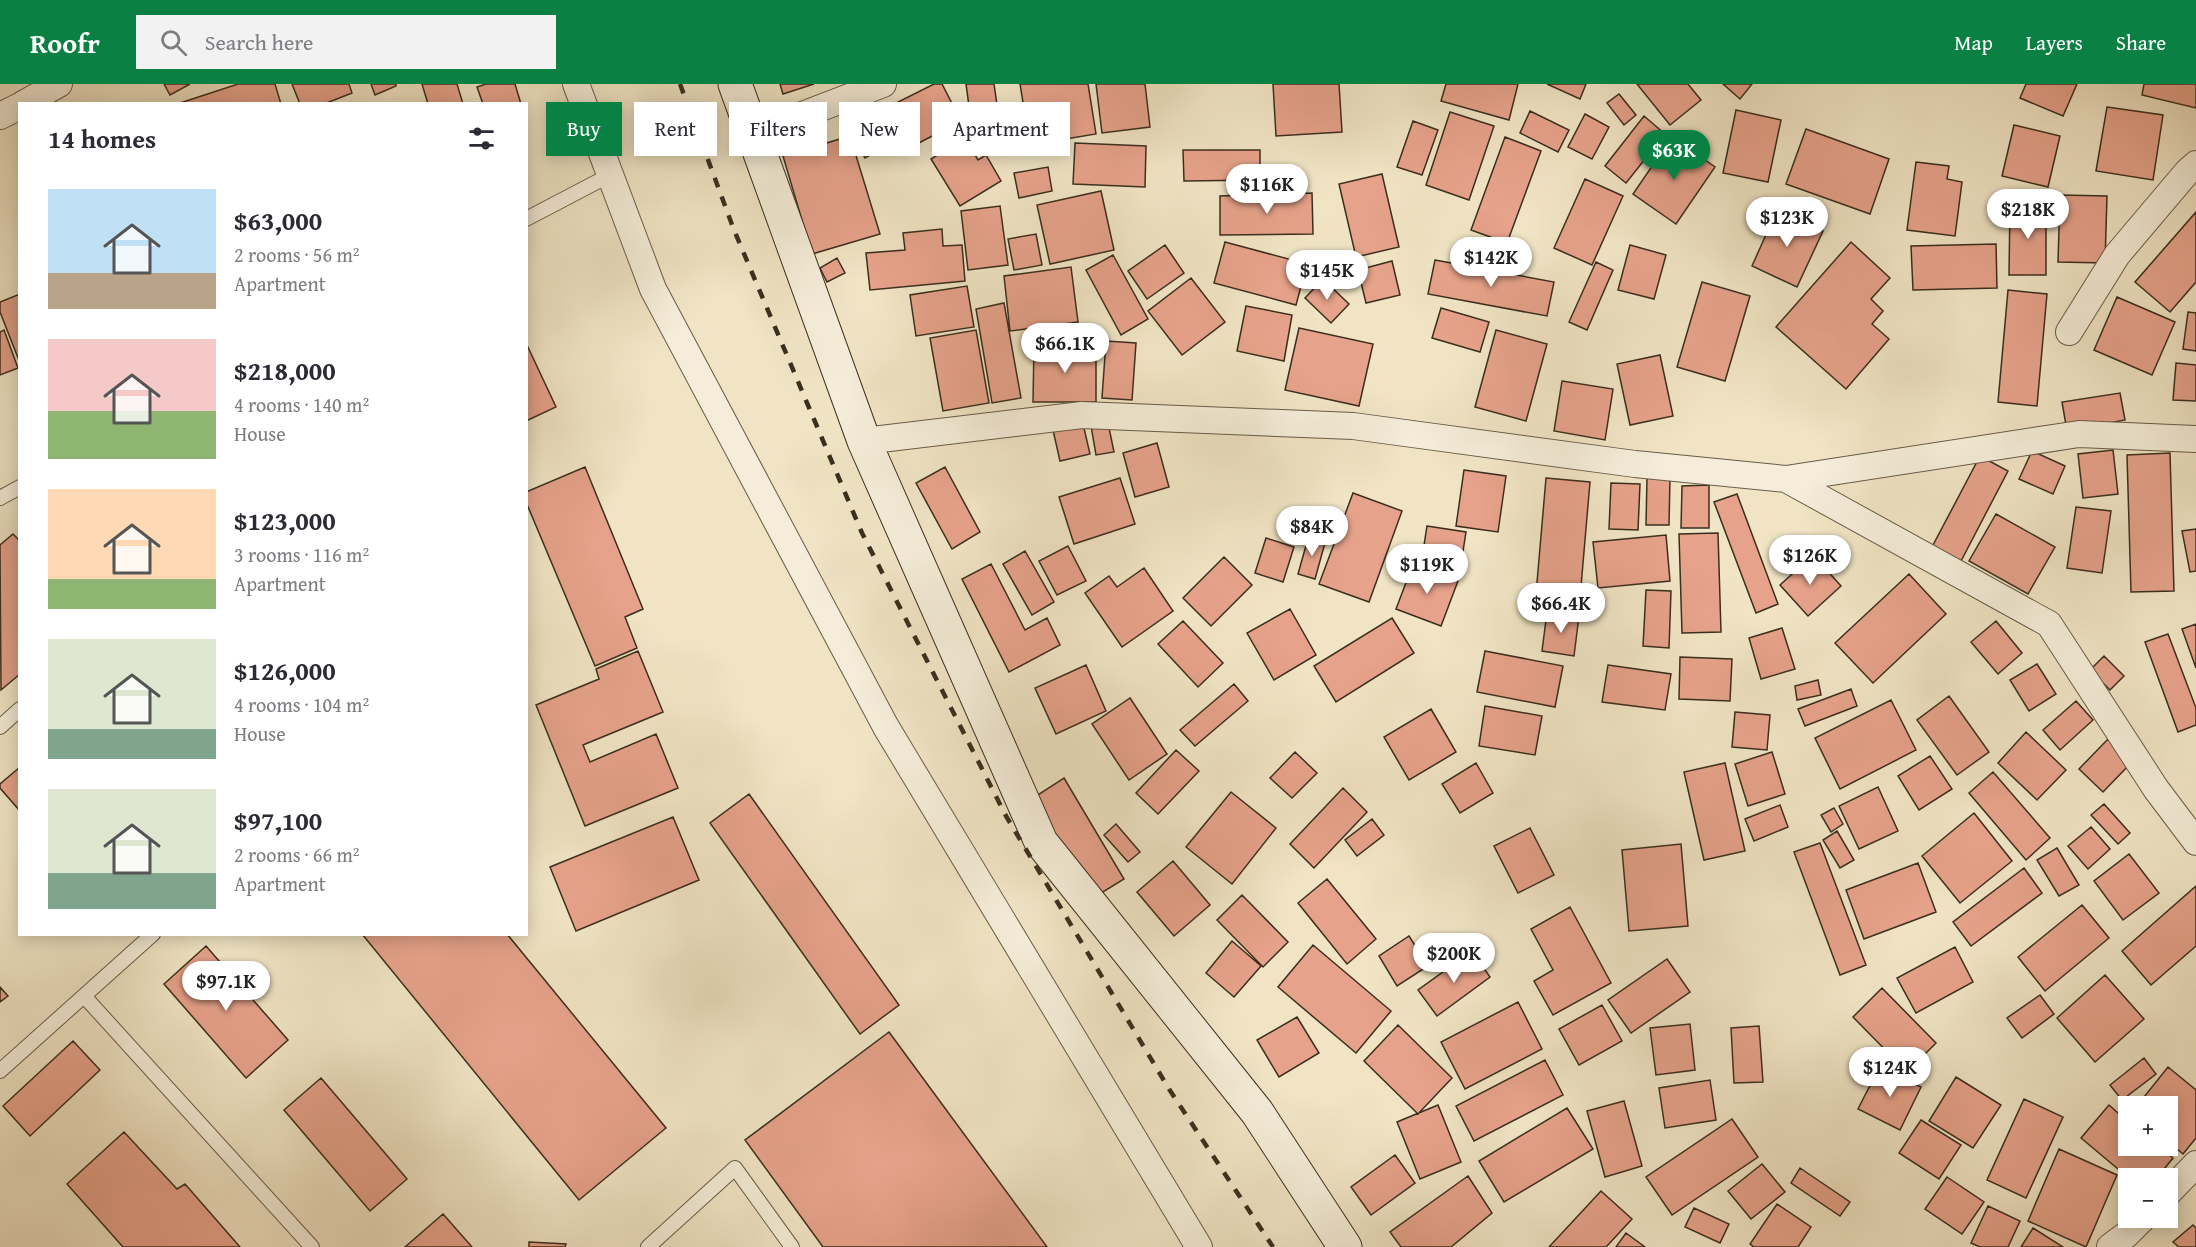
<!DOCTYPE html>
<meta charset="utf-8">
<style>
:root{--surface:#fff;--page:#f2f2f3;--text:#2b2b33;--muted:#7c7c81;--accent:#0b8043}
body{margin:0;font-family:"Gentium Book Plus",serif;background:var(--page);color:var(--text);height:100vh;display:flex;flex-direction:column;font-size:22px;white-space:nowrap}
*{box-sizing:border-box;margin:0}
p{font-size:20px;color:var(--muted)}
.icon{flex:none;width:33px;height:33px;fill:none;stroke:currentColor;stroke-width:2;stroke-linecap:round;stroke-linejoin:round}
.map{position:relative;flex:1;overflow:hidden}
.drawer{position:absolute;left:18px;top:18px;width:510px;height:834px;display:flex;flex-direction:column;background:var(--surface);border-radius:0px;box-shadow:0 3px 15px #0003}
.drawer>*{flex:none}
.hud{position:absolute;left:546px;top:18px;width:570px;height:54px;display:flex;gap:12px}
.fabs{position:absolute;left:2118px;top:1012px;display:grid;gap:12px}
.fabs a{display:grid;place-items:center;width:60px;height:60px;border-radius:0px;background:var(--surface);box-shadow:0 3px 15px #0003;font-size:30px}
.price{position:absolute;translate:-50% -51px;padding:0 14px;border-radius:21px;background:#fff;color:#222;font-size:20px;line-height:39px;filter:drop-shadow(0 2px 3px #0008)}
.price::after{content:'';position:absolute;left:50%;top:36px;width:18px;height:14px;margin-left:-9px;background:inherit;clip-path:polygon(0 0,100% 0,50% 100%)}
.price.current{background:var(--accent);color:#fff}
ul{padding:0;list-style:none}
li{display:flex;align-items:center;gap:18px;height:150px;padding:0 30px}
li span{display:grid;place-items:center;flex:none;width:168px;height:120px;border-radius:0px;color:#555}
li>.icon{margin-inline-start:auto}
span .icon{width:72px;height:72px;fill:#fffc;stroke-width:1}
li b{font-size:26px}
h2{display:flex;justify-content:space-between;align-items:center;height:72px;padding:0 30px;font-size:26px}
.pill{padding:0 21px;border-radius:0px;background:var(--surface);box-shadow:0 3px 15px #0003;font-size:21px;line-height:54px}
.pill.current{background:var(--accent);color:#fff}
header{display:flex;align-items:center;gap:36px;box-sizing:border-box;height:84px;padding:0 30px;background:var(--accent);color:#fff}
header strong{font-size:28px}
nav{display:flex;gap:33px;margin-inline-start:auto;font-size:21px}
.search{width:420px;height:54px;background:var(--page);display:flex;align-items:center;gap:15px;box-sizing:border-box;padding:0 21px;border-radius:0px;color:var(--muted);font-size:22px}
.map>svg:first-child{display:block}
.building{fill:#e6a28a;stroke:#3b2e1e;stroke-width:1.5}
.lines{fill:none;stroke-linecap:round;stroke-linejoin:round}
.lane-casing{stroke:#685c48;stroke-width:16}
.street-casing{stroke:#685c48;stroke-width:28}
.secondary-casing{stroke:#3b2e1e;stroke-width:35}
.lane{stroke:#f5edd9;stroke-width:14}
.street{stroke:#f5edd9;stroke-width:26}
.secondary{stroke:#f5edd9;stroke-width:33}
.rail{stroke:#3b2e1e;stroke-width:4.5;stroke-dasharray:10 10;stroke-linecap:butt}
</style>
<header>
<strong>Roofr</strong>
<div class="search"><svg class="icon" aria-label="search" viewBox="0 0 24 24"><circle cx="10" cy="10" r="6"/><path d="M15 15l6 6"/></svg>Search here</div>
<nav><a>Map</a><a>Layers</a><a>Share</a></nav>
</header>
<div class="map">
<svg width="2196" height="1163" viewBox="0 0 2196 1163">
<rect width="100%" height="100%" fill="#f0e4c4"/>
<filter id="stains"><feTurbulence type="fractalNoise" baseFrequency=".00333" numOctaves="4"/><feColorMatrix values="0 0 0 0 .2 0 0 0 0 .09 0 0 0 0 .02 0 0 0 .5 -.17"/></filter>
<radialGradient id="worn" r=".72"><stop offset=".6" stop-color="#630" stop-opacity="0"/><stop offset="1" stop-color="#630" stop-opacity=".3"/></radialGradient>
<path class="building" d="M164,0H190L170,11Z
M238,0H275L281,20H177Z
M292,0H349L352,9L324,20H300Z
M371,0H396V2L375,11Z
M422,0H457L463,20H428Z
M486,0H515L521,20H483L477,3Z
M780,0H814L783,10Z
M934,0H942L961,37L917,60L896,19Z
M966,0H994L1003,63L975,67Z
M1020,0H1088L1096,50L1030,61Z
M1096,0H1145L1150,43L1102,49Z
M1273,0H1339L1342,48L1276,52Z
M1446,0H1518L1509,36L1441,17Z
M1547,0H1586L1580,15Z
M1637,0H1688L1701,16L1670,41Z
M1723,0H1752L1740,15Z
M2026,0H2077L2063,32L2020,14Z
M2144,0H2196V24L2142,11Z
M1619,10L1636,31L1624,41L1607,19Z
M891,20L902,44L884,52L873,28Z
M2107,23L2163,31L2153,96L2096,87Z
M1736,26L1781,36L1768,98L1723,89Z
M1530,27L1569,46L1558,68L1520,49Z
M1450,28L1494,42L1469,116L1426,101Z
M1585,30L1609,43L1592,75L1568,63Z
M1644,32L1665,50L1626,99L1605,82Z
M874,36L888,61L865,74L851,49Z
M1413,37L1438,46L1422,91L1397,83Z
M2014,41L2060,52L2048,103L2002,92Z
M1806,45L1889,75L1870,130L1786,100Z
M850,52L880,150L812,170L783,72Z
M1505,53L1541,67L1507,159L1471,146Z
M1672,53L1715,83L1676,140L1633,110Z
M965,54L978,76L986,71L1001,97L960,122L931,75Z
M1075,59L1146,62L1145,103L1073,100Z
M1183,66H1260V96L1184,97Z
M1916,78L1949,82L1947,95L1962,98L1955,152L1907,146Z
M1048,83L1052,107L1019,114L1014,89Z
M1382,90L1399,163L1356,173L1339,100Z
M1585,95L1623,112L1592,181L1554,164Z
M1101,107L1114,166L1050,180L1037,121Z
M1312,109L1313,150L1220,151V112Z
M2060,111L2107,112L2105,179L2058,178Z
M2010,121H2046V191H2009Z
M1000,122L1008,181L968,186L961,127Z
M1777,126L1823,147L1797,203L1752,182Z
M2196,128V198L2170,228L2135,198Z
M942,145L943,162L962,161L965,197L870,206L866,169L905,166L903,149Z
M1036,150L1042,181L1014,186L1008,155Z
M1225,158L1307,180L1296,221L1214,199Z
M1851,158L1890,194L1871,215L1883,227L1872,240L1889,255L1846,305L1776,243Z
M1996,160L1997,204L1913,206L1911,162Z
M1165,161L1184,189L1147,215L1128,187Z
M1630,161L1666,171L1654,215L1618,206Z
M1113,171L1148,235L1121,251L1086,186Z
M837,174L845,189L827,198L820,184Z
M1435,176L1554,198L1547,232L1428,210Z
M1392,177L1400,211L1366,219L1358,186Z
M1596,178L1613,186L1587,246L1569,238Z
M1071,183L1078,238L1010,247L1004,192Z
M1191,194L1225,238L1182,271L1148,227Z
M1323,195L1349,220L1331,239L1305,214Z
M1702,198L1750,212L1725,297L1677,283Z
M967,202L974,243L916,252L910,211Z
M2008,206L2047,210L2037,322L1998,318Z
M20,210V279L0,228V218Z
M2117,213L2175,238L2152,291L2094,266Z
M1004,219L1021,314L992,319L976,225Z
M1246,222L1292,231L1284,277L1237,267Z
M1441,224L1489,238L1480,268L1432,254Z
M2188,228L2196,229V267L2183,265Z
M1299,244L1373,260L1359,322L1285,306Z
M4,246L18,284L0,291V248Z
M976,246L989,319L943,327L930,254Z
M1496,246L1547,260L1526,337L1475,323Z
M1106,257L1136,259L1132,316L1102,314Z
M526,259L556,323L526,337Z
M1034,261L1096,262V318H1033Z
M1660,271L1673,332L1630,341L1617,280Z
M2176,279L2196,281V317L2173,316Z
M1562,297L1613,305L1605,356L1554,347Z
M2120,309L2125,336L2067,347L2062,318Z
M1108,339L1114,368L1096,371L1091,342Z
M1083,340L1090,370L1060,377L1053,346Z
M1157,359L1169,403L1135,413L1123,369Z
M2113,366L2118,410L2083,414L2078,370Z
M2032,367L2065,382L2053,410L2019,395Z
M2170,369L2174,507L2131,508L2127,371Z
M1980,372L2008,387L1961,477L1932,463Z
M585,383L643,525L625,533L637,564L595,582L526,418V408Z
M945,383L980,448L952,465L916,399Z
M1464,386L1506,392L1498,448L1456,442Z
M1647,393L1670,394L1669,441H1646Z
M1120,394L1135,440L1074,460L1059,413Z
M1546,394L1590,398L1580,514L1536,510Z
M1611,399L1640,400L1638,446L1609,445Z
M1709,401V444H1681L1682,402Z
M1353,409L1402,427L1369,518L1319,500Z
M1737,410L1778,520L1756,529L1714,418Z
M2076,423L2111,427L2102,489L2067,484Z
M1996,430L2055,463L2028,510L1969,477Z
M1427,442L1466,448L1461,480L1422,474Z
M2196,445V487L2190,488L2182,447Z
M1718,449L1721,548L1682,549L1679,450Z
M13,450L20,457V590L1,606L0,461Z
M1309,451L1326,455L1315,495L1298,490Z
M1666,451L1670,497L1598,504L1593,458Z
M1266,454L1294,463L1283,498L1255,489Z
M1068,462L1086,497L1057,511L1039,477Z
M1025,467L1054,518L1032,531L1003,480Z
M1813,471L1841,502L1808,532L1780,501Z
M1224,473L1252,501L1211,542L1183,514Z
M991,480L1025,546L1047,534L1060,561L1009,588L962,495Z
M1413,480L1458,497L1441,542L1396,525Z
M1144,484L1173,527L1122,563L1085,509L1109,492L1117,503Z
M1909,490L1946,530L1873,599L1835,559Z
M1646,506L1671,507L1669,564L1643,562Z
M1290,525L1316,571L1274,596L1247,549Z
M1547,528L1579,532L1574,572L1542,567Z
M1392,534L1414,569L1336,618L1314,582Z
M1183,537L1223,579L1198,603L1158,560Z
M1996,537L2022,569L1998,590L1971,558Z
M2196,540V584L2182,545Z
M1782,544L1795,585L1761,595L1749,554Z
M2168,550L2196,624V641L2178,648L2145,558Z
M638,567L663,628L583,661L590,678L656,650L678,704L585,742L536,621L599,595L596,585Z
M1485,567L1563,582L1555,623L1477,608Z
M2104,572L2124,592L2110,606L2090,586Z
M1680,573L1732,575L1730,617L1679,615Z
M2037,580L2056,610L2029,627L2010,596Z
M1086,581L1106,627L1056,650L1035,604Z
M1608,581L1671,590L1665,626L1602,618Z
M1818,596L1821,611L1797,616L1795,602Z
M1234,600L1248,617L1195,662L1180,646Z
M1851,605L1857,622L1805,642L1798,625Z
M1949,612L1989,668L1957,691L1917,636Z
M1130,614L1167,670L1129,696L1092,640Z
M1891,616L1916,666L1840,705L1815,654Z
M2076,617L2093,636L2060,666L2043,646Z
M1485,622L1542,632L1535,671L1479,662Z
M1431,625L1456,668L1409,696L1384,653Z
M1735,628L1770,631L1767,666L1732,663Z
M2026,648L2066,686L2037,716L1998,679Z
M2108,655L2132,678L2103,708L2079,685Z
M1176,666L1199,687L1158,730L1136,709Z
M1295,668L1317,689L1292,714L1270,694Z
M1772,668L1785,710L1748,722L1735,680Z
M1930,672L1952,705L1919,726L1898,692Z
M1476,679L1493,709L1460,729L1442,700Z
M1725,679L1745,767L1704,776L1684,688Z
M20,683V727L0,704V700Z
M1993,688L2050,754L2026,776L1969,709Z
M1064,694L1124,795L1090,816L1030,716Z
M1878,703L1898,747L1859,765L1839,722Z
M1343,704L1367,728L1314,784L1290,760Z
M1231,708L1276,744L1232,800L1186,763Z
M749,710L899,921L860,950L710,739Z
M2104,720L2130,749L2118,760L2091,731Z
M1780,721L1788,743L1754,757L1745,735Z
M1834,724L1843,740L1831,748L1821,731Z
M1974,729L2012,777L1960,819L1922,772Z
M673,733L699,796L576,847L550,783Z
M1372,735L1384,751L1357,772L1345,756Z
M1116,740L1140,768L1128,778L1104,751Z
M2091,743L2110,765L2088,785L2068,762Z
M1530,744L1554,791L1518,809L1494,762Z
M1837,747L1854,776L1840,784L1823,756Z
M1820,759L1866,881L1840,891L1794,768Z
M1681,760L1688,842L1629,847L1622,766Z
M2057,764L2079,801L2059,812L2037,776Z
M2129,770L2159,809L2123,836L2094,797Z
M1173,777L1210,821L1174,852L1137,808Z
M1918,779L1936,828L1864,855L1846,806Z
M2024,784L2042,809L1971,862L1953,838Z
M1327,795L1376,855L1347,880L1298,819Z
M2196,802V862L2151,901L2122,867Z
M1242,811L1288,858L1263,883L1217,836Z
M2082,821L2109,854L2045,907L2018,873Z
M1570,823L1611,899L1553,931L1534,897L1553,886L1531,845Z
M362,850H507L666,1044L579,1116Z
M1409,852L1428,882L1397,902L1379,872Z
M1232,857L1261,882L1234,913L1206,889Z
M1313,861L1391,927L1356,969L1278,903Z
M206,862L288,956L246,994L164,900Z
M1955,863L1973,898L1916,929L1897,894Z
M1472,867L1490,893L1437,932L1418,906Z
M1667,875L1690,908L1631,949L1608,916Z
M2105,891L2144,935L2095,978L2057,934Z
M0,903L8,912L0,918Z
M1882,904L1936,959L1907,988L1853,933Z
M2040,911L2054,930L2022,954L2007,934Z
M1518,918L1542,965L1465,1005L1441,958Z
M1602,921L1622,957L1579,981L1559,945Z
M1297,933L1319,969L1279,993L1257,956Z
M1690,940L1695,986L1656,991L1650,944Z
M1398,941L1452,994L1418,1030L1364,977Z
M1759,942L1763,998L1734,999L1731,944Z
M889,948L1047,1163H823L745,1056Z
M73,957L100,986L30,1052L3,1022Z
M2144,974L2156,990L2122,1016L2110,1001Z
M1545,976L1563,1011L1474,1057L1456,1022Z
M1880,982L1921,1003L1900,1046L1858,1025Z
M2168,983L2196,1006V1054L2183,1070L2168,1057V1023H2136Z
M1956,993L2001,1021L1973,1064L1929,1037Z
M321,994L407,1095L370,1127L284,1026Z
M1710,996L1716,1036L1665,1044L1659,1004Z
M2024,1015L2063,1033L2026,1114L1987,1096Z
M1624,1017L1642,1082L1605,1093L1587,1027Z
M1438,1021L1461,1078L1420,1095L1397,1038Z
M2109,1021L2128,1038V1062H2158L2173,1074L2156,1095H2130L2081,1054Z
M1567,1024L1593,1065L1504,1118L1479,1077Z
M1732,1035L1758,1073L1672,1131L1646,1093Z
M1921,1036L1961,1061L1939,1095L1899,1069Z
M124,1048L177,1105L185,1100L240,1163H123L67,1100Z
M2059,1065L2117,1091L2086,1163L2028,1137Z
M1395,1071L1415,1099L1371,1131L1351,1103Z
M1762,1080L1785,1108L1751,1135L1728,1107Z
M1800,1084L1850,1118L1840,1132L1791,1099Z
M1468,1092L1492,1129L1451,1163H1401L1390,1148Z
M1947,1093L1984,1118L1962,1150L1925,1125Z
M1601,1107L1632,1135L1606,1163H1549Z
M1777,1120L1811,1143L1798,1163H1754L1750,1160Z
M1988,1122L2020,1137L2008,1163H1980L1971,1159Z
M1694,1124L1729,1140L1720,1159L1685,1143Z
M443,1130L472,1163H405Z
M2193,1141L2196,1144V1163H2179L2173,1158Z
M2033,1144L2063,1163H2021Z
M1626,1149L1645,1163H1616Z
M529,1158L566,1160L565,1163H529Z"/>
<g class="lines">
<g class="lane-casing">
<path id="lane" d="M526,135L610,91
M0,414L20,403
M0,643L20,625
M84,912L312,1163
M0,987L153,850
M648,1163L735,1084L792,1163"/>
</g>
<g class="street-casing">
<path id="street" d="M576,0L653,205L886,643L1199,1163
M23,20L59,0
M0,32L20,22
M753,50L883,0
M2069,248L2117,171L2188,87L2196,80
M864,357L1082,331L1353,342L1635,380L1786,395L2049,540L2156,705L2196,758
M1786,395L2079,350L2196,355
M2168,1109L2196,1080
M2110,1163L2126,1151L2143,1134"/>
</g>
<g class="secondary-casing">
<path id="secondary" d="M735,0L864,357L1041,758L1257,1028L1345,1163"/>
</g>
<use href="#lane" class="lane"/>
<use href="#street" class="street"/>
<use href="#secondary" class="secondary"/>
<path class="rail" d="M680,0L734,146L862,449L1006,732L1169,1005L1273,1163"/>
</g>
<rect width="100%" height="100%" filter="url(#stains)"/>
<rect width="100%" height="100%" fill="url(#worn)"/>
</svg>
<div class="fabs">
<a>+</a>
<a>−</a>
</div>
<b class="price current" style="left:1674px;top:97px">$63K</b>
<b class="price" style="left:1267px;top:131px">$116K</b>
<b class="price" style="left:2028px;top:156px">$218K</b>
<b class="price" style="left:1787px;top:164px">$123K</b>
<b class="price" style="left:1491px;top:204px">$142K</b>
<b class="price" style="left:1327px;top:217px">$145K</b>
<b class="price" style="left:1065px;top:290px">$66.1K</b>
<b class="price" style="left:1312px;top:473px">$84K</b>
<b class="price" style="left:1810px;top:502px">$126K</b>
<b class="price" style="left:1427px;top:511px">$119K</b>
<b class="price" style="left:1561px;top:550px">$66.4K</b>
<b class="price" style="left:1454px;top:900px">$200K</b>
<b class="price" style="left:226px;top:928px">$97.1K</b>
<b class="price" style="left:1890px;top:1014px">$124K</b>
<div class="hud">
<a class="pill current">Buy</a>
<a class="pill">Rent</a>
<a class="pill">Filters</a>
<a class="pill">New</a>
<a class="pill">Apartment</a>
</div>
<section class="drawer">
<h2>14 homes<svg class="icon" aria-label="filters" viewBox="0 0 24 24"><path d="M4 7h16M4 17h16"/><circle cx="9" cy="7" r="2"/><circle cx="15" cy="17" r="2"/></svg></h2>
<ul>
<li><span style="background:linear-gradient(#bfe0f5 70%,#b9a48a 0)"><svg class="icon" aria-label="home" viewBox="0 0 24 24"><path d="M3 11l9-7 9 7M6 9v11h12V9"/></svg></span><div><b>$63,000</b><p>2 rooms · 56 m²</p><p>Apartment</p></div></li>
<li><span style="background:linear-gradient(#f6c9c9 60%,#8fb573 0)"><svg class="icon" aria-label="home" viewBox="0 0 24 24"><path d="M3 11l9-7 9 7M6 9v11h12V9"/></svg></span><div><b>$218,000</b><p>4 rooms · 140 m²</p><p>House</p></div></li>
<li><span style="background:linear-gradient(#ffd9b3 75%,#8fb573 0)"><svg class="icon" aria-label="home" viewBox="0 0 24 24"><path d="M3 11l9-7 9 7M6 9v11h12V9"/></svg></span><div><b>$123,000</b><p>3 rooms · 116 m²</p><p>Apartment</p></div></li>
<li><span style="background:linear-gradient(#dfe7d0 75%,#7fa58c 0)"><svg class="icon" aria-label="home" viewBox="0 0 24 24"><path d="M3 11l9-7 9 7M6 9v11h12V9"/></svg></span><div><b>$126,000</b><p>4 rooms · 104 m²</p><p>House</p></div></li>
<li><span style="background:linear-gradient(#dfe7d0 70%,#7fa58c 0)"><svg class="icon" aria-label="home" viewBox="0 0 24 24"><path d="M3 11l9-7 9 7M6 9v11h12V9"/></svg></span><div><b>$97,100</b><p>2 rooms · 66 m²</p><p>Apartment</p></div></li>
</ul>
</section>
</div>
